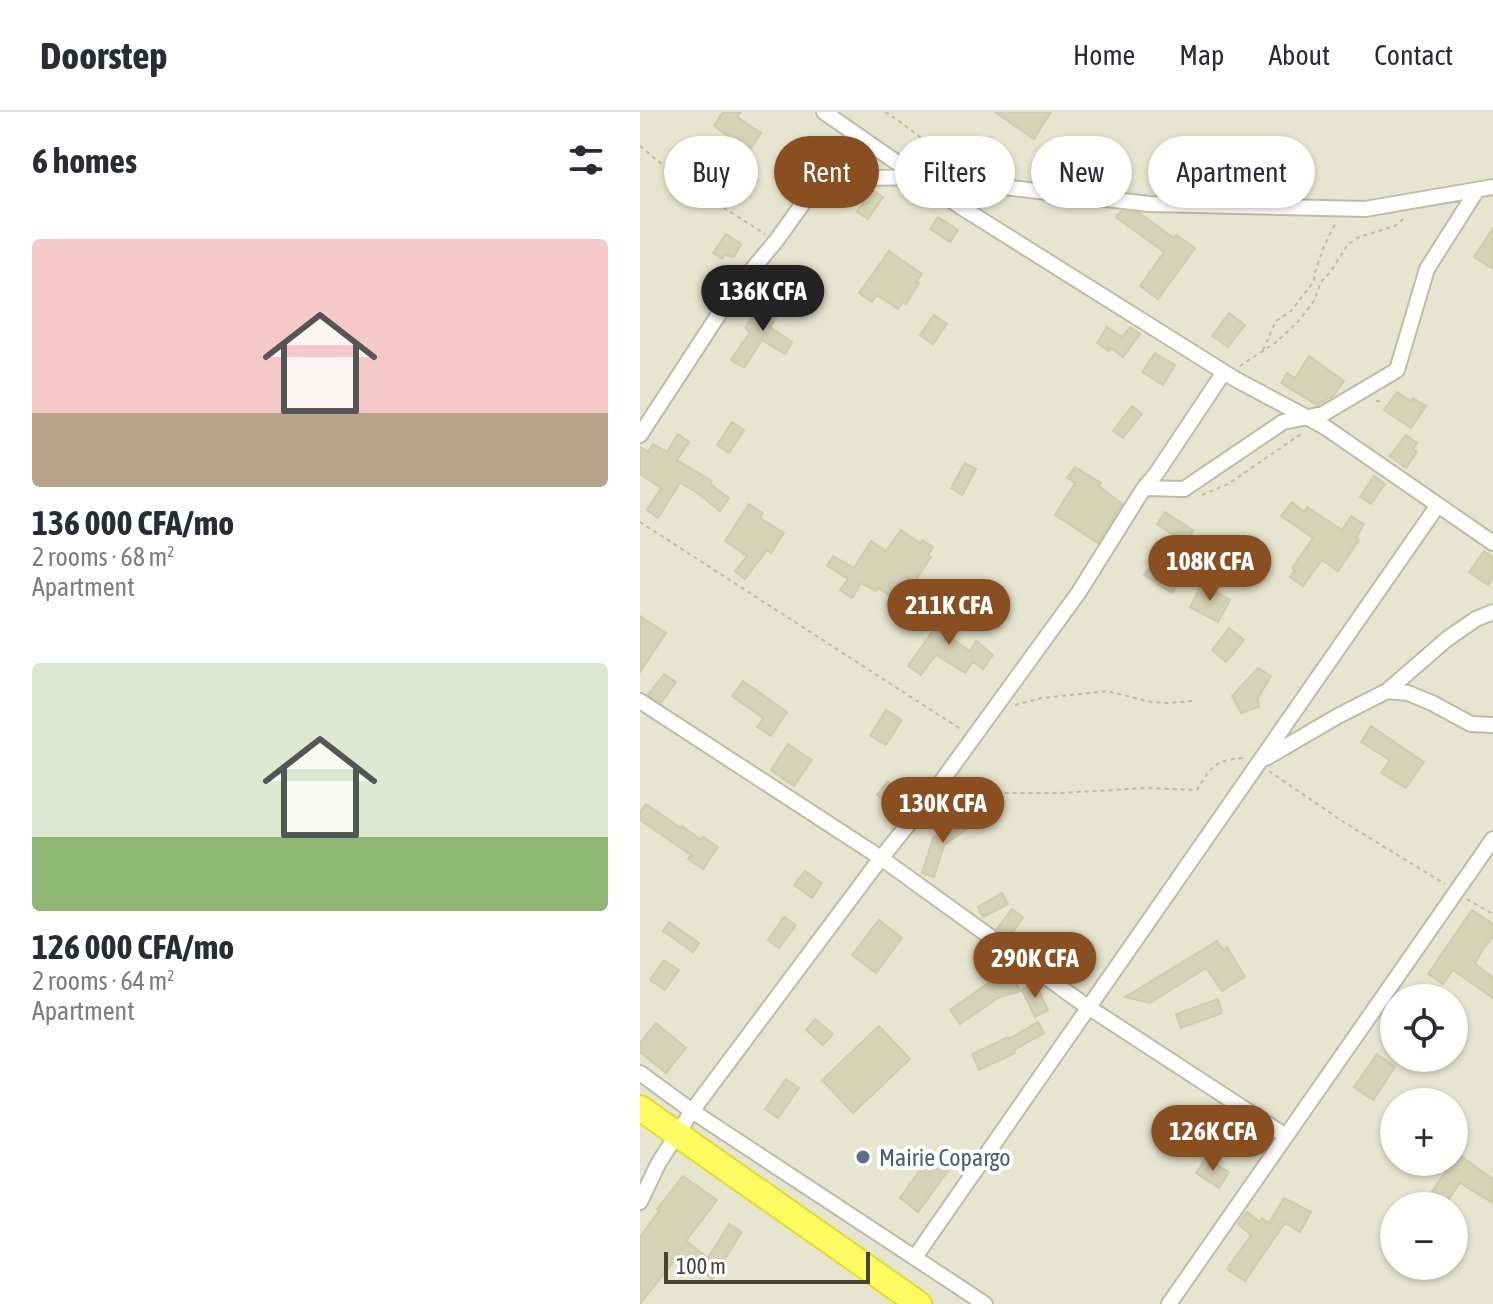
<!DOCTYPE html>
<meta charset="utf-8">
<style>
:root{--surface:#fff;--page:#f2f2f3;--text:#2b2b33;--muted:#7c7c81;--line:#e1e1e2;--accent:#8a4f21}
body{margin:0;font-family:"Asap Condensed",sans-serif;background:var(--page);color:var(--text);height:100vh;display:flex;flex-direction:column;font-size:30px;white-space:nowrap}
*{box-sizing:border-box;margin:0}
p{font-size:26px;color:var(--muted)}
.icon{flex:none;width:44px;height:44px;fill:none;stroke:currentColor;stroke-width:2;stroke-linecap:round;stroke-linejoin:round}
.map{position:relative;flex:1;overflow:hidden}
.panel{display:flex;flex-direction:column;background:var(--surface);width:640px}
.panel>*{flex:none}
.guide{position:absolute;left:24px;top:24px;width:708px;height:72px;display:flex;gap:16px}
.fabs{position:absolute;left:740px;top:872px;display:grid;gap:16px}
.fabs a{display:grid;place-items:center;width:88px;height:88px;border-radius:50%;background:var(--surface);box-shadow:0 2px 6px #0004;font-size:40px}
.scale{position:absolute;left:24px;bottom:20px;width:206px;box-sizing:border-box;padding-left:8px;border:4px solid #444233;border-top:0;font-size:22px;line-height:28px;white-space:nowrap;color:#444233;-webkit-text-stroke:6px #fff;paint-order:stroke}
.price{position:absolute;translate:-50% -68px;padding:0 18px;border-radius:28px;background:var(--accent);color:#fff;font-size:26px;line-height:52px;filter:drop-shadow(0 2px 4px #0008)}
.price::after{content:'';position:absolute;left:50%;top:48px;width:24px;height:18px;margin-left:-12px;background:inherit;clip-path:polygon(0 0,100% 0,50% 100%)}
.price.active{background:#222;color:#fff}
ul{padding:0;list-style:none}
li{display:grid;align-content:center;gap:16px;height:424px;padding:0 32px}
li span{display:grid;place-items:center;height:248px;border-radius:8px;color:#555}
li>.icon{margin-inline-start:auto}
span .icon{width:144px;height:144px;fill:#fffc;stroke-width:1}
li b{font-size:34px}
h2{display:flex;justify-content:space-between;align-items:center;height:96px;padding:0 32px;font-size:34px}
.chip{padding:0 28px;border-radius:36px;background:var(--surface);box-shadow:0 2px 6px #0004;font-size:28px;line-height:72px}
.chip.active{background:var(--accent);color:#fff}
header{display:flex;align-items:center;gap:48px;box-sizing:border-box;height:112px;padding:0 40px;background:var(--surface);border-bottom:2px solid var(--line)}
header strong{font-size:38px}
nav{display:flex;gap:44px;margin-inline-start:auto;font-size:28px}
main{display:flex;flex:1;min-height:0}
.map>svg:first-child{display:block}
.residential{fill:#e6e6d0;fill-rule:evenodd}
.building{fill:#d4d2b7;stroke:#cfccaa;stroke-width:2}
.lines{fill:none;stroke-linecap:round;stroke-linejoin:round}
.street-casing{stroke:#bebca5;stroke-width:18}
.highway-casing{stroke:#e5d92a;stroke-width:28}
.path{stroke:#c0be95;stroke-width:2;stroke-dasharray:4 4;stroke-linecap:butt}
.street{stroke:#fff;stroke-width:14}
.highway{stroke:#fffb60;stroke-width:24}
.service-dot{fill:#5c6f8a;stroke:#fff;stroke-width:3}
.labels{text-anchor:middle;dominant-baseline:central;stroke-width:8;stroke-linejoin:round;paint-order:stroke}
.service-label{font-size:24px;fill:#4e5e75;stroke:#fff;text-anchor:start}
</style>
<header>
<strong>Doorstep</strong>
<nav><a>Home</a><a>Map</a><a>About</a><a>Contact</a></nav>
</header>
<main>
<section class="panel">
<h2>6 homes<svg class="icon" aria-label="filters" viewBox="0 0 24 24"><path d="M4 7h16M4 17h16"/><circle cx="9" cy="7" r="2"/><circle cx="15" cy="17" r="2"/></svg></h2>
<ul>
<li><span style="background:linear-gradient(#f6c9c9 70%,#b9a48a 0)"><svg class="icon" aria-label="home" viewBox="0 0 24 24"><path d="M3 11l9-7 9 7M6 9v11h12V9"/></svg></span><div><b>136 000 CFA/mo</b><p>2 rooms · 68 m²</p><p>Apartment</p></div></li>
<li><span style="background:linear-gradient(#dfe7d0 70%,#8fb573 0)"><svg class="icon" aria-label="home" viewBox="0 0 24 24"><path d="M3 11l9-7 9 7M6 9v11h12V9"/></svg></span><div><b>126 000 CFA/mo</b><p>2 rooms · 64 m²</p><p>Apartment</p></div></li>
</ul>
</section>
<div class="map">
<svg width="853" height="1192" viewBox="0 0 853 1192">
<rect width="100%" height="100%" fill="#f2f2e2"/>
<path class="residential" d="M0,0H853V1192H0ZM754,886H814V946H754ZM754,990H814V1050H754ZM754,1094H814V1154H754Z"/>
<path class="building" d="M83,0H101L97,5L121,21L109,39L74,14Z
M355,0H411L394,27Z
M232,78L243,85L228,107L217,100Z
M481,99L499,101L534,126L536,123L555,136L518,187L500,174L524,140L476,105Z
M298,105L318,118L310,130L290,117Z
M853,116V157L834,145Z
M86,122L101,132L94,145L85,143L82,147L73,141Z
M249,139L282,162L276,170L279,171L266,192L263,190L258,197L237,183L232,190L219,181Z
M138,181L148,188L130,215L152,230L145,242L122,228L104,256L91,248L110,220L105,216L112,205L118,209Z
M589,201L605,213L588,235L572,224Z
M294,203L307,212L293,232L280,223Z
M467,215L482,225L490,215L500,222L483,245L471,236L469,239L457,231Z
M515,241L535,253L523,273L502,260Z
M669,244L704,269L693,284L677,293L641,271L647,261L655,266Z
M757,280L771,289L773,286L786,294L771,316L744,298Z
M492,294L502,302L483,326L473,319Z
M92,310L104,318L89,341L77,333Z
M38,322L49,330L37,348L72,369L70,372L89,386L80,399L56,380L40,371L18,406L7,398L21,376L0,362V335L8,340L13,332L27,340Z
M766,323L777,331L773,337L777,340L766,356L750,344Z
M325,351L336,357L322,383L311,376Z
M435,355L461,371L459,374L482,392L458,431L415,403L435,371L427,366Z
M734,364L745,372L731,392L720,385Z
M652,390L664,400L667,395L702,418L711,404L724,412L716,426L719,428L698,459L682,448L663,474L650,465L655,459L652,456L673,426L641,404Z
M109,392L123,401L120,406L144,421L131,441L127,438L105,467L95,459L107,444L85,429Z
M525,400L553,418L545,431L517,412Z
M261,418L280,431L282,428L293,435L288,443L291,445L261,491L238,476L236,479L221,471L212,486L200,478L208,467L187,454L193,444L214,456L231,429L246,439Z
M844,439L853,445V466L848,473L829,460Z
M515,449L527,458L531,453L544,461L532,481L504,463Z
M562,472L590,488L578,510L550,495Z
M315,488L325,495L305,522L330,539L336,529L353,543L343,557L333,550L325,561L296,543L281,563L268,554Z
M0,504L26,521L0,560Z
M589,516L604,528L586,550L572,538Z
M618,556L631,564L618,586L619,595L601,601L592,584Z
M24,562L36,570L21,591L8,583Z
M103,569L147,600L131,624L117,615L123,606L92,584Z
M246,598L262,608L246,633L230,624Z
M731,614L784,650L766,676L741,661L750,648L721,630Z
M148,632L172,648L154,674L131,658Z
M248,669L265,682L254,696L237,683Z
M6,692L41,716L42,714L61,728L63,725L78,735L63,757L48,747L51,743L0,708V700Z
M323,704L331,714L304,733L294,765L282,761L293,726Z
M165,759L182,771L172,786L154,773Z
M362,781L368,792L343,805L338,795Z
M372,797L383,805L369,826L357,817Z
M832,798L853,812V825L844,835L835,852L853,865V886L813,858L803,872L788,862Z
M144,805L156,813L139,836L128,828Z
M239,808L262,826L236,861L212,843Z
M29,810L59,831L53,840L23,819Z
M577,829L583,838L587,835L605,865L582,879L566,856L510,891L485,885Z
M24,848L39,858L25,878L10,868Z
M373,862L380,879L358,886L320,912L310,898L347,872Z
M395,871L408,898L395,905L382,878Z
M578,887L582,901L541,916L536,902Z
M175,907L193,922L183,933L166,918Z
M398,910L404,921L374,938L375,941L339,958L332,942L368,925L369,927Z
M16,911L46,936L26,961L0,940V931Z
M239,914L270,947L213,1001L182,968Z
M737,942L755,955L733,988L714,975Z
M146,967L159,976L138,1006L125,997Z
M294,1038L313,1052L278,1100L260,1086Z
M818,1042L853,1067V1091L820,1071L804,1094H782Z
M566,1046L589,1060L579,1076L556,1061Z
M43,1064L77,1088L46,1129L68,1146L89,1112L102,1120L72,1167L39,1143L0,1192V1125L19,1099L17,1097Z
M644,1086L671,1100L660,1120L645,1111L605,1169L587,1157L611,1123L598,1112L607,1100L620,1110L622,1106L629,1111Z"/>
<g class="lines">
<g class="street-casing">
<path id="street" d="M184,0L321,95L595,267L685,315L853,431
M0,323L94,179L136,129L169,83L226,66L278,65L509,92L725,97L853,75
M504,376L516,362L584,260
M747,579L768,581L792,591L831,612L853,613
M0,589L241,746L442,891L646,1024
M626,646L698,604L747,579L807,527L836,507L853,500
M0,961L52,999L345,1192
M0,1090L18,1052L52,999L241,746L288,688L439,480L504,376L544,377L643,310L683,302L757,258L787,157L837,78
M275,1145L798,393
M529,1192L853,727"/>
</g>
<g class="highway-casing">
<path id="highway" d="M0,996L279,1192"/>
</g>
<path class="path" d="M245,0C273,17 297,42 326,56
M0,34L42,69L125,122
M623,238L636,209L651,199L674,169L675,160L684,134L695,112
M600,254L635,231L657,211L674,189L681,170L691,159L708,132L719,125L755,114L763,107
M736,289L743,290
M562,383L588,372L661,322
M0,410L322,618
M375,593L402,586L467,579L511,590L528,591L553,589
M629,659L702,709L805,772
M309,684L321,681H421L506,676L557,678C572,654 573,649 603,646
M827,787L853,802"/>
<use href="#street" class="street"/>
<use href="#highway" class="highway"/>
</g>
<circle class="service-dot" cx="223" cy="1045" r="8"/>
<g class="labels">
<g class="service-label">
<text x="239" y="1045">Mairie Copargo</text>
</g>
</g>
</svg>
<div class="fabs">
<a><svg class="icon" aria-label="locate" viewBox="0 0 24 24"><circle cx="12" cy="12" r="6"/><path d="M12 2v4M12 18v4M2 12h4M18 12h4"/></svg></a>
<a>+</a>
<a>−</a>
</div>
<div class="scale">100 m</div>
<b class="price active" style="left:123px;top:221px">136K CFA</b>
<b class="price" style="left:570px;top:491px">108K CFA</b>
<b class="price" style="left:309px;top:535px">211K CFA</b>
<b class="price" style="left:303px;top:733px">130K CFA</b>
<b class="price" style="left:395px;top:888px">290K CFA</b>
<b class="price" style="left:573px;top:1061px">126K CFA</b>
<div class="guide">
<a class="chip">Buy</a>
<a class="chip active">Rent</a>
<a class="chip">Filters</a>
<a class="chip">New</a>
<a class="chip">Apartment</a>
</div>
</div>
</main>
